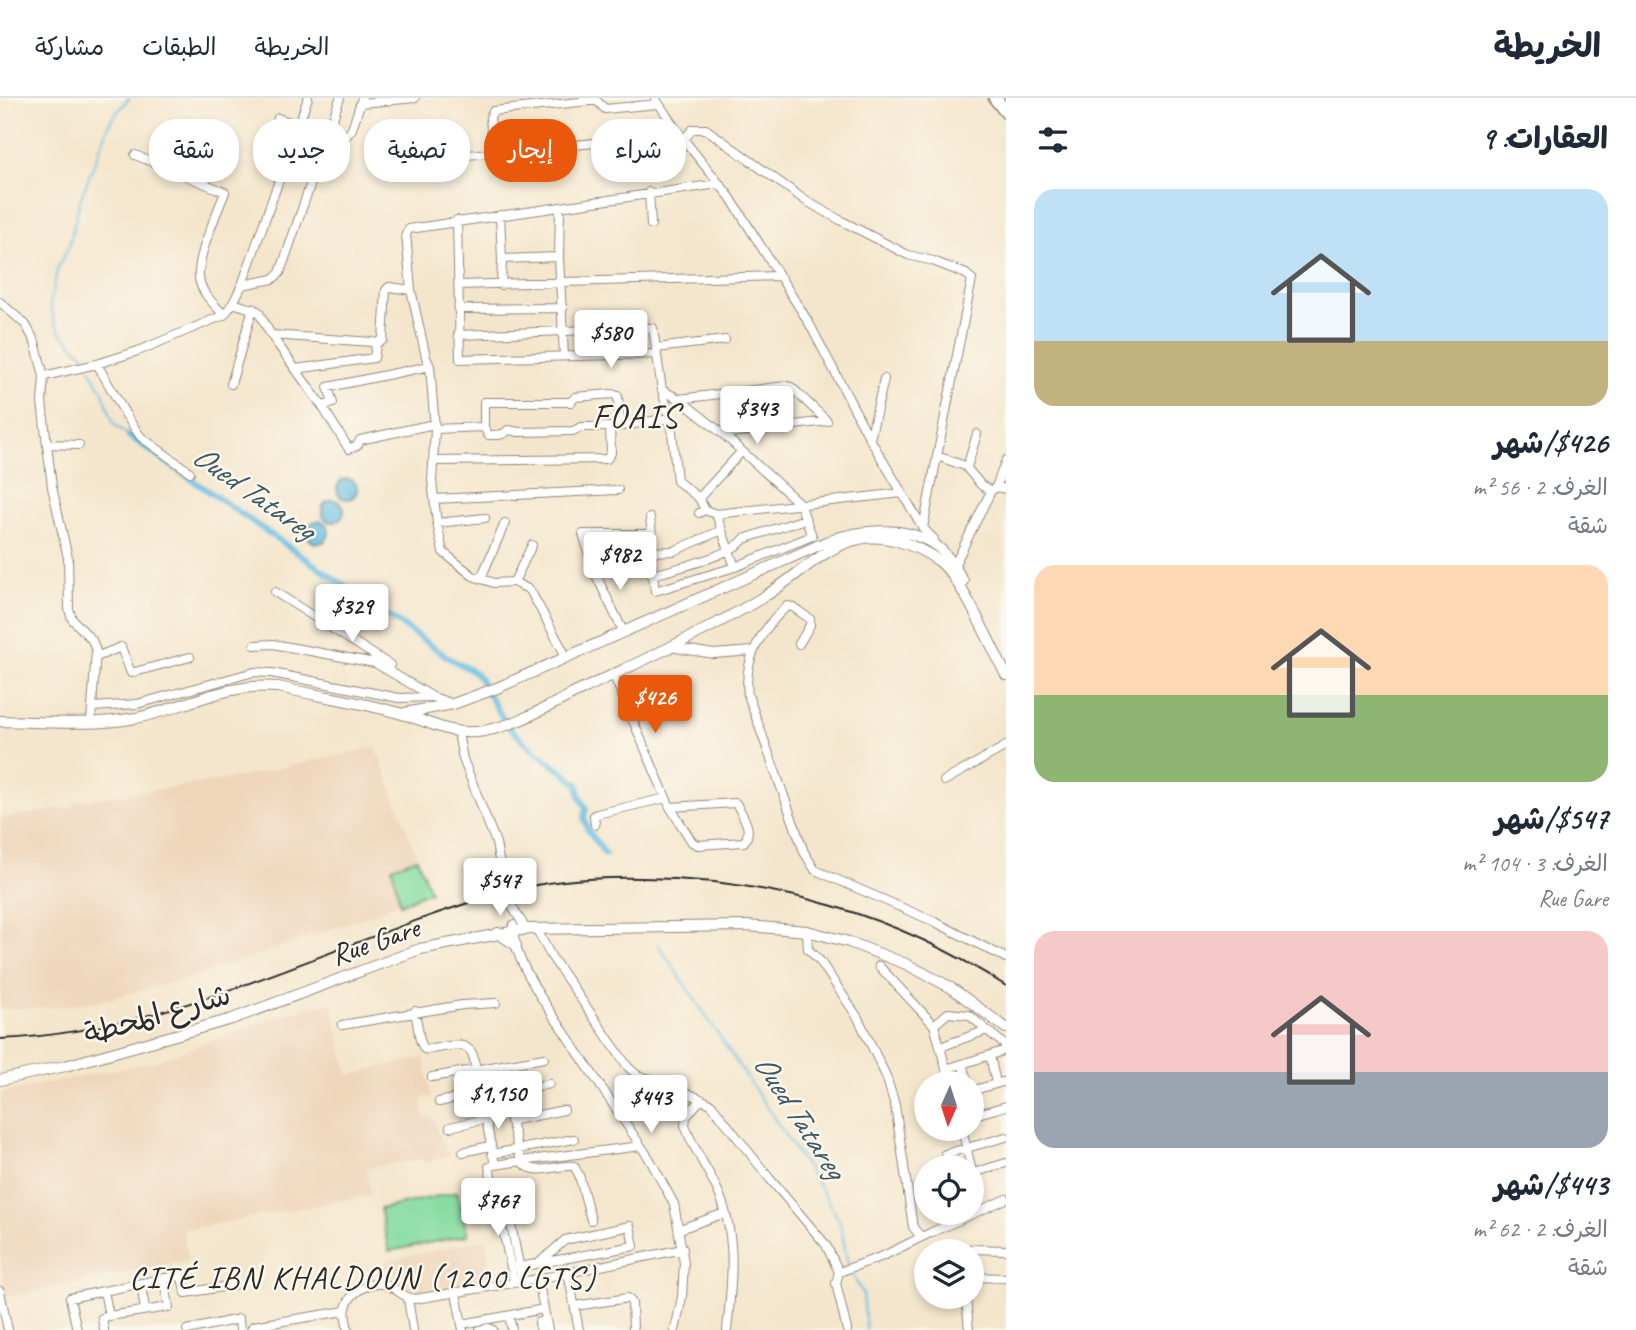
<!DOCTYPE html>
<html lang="ar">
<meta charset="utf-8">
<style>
:root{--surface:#fff;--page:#f2f2f3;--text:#1f2937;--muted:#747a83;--line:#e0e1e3;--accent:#ea580c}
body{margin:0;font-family:Caveat,"Playpen Sans Arabic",sans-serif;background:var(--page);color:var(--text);direction:rtl;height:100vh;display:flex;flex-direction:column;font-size:26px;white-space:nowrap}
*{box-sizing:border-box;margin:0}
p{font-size:23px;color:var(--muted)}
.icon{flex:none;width:38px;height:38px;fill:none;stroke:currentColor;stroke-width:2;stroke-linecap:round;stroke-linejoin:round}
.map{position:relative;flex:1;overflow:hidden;direction:ltr}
.side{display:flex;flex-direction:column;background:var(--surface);width:630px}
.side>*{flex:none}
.hud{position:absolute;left:21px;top:21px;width:665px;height:63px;direction:rtl;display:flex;gap:14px}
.needle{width:46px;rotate:183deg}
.buttons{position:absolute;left:914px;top:973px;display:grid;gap:14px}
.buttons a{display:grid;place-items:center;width:70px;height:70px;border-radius:50%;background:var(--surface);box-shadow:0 4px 10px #0003;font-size:35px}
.price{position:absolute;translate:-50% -60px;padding:0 16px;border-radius:7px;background:#fff;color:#222;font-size:23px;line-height:46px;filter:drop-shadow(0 2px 4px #0008)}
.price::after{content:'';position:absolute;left:50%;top:42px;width:21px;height:16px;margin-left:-10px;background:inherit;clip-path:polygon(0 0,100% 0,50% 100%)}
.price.active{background:var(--accent);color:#fff}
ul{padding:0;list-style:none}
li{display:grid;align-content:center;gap:14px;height:371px;padding:0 28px}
li span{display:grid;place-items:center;height:217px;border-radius:21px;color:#555}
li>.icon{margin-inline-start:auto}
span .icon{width:126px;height:126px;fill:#fffc;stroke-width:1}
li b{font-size:30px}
h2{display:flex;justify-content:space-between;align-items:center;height:84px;padding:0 28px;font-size:30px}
.tag{padding:0 24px;border-radius:28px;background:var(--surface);box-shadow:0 4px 10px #0003;font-size:24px;line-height:63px}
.tag.active{background:var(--accent);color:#fff}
header{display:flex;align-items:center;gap:42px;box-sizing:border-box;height:98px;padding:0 35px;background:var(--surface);border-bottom:2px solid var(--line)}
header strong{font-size:33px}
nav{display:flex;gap:38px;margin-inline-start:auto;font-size:24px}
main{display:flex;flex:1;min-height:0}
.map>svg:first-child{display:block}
.built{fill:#efd6bb}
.green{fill:#85dca0;stroke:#588466;stroke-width:2}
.water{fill:#63bde1;stroke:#477486;stroke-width:2}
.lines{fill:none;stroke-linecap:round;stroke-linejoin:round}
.stream{stroke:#63bde1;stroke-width:2}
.canal{stroke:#63bde1;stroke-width:6}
.minor-casing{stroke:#90887c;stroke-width:10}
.major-casing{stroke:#90887c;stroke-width:12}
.highway-casing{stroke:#90887c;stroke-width:15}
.minor{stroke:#fff;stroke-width:8}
.major{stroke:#fff;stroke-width:10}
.highway{stroke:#fff;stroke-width:12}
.rail{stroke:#2b2b2b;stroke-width:2}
.labels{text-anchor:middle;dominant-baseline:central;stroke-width:5;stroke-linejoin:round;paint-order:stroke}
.street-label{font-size:30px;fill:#2b2b2b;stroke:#fbf7ec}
.water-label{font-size:32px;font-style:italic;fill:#3c5762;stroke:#fbf7ec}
.neighbourhood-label{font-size:32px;letter-spacing:2px;fill:#2b2b2b;stroke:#fbf7ec}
.quarter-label{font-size:33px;letter-spacing:2px;fill:#2b2b2b;stroke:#fbf7ec}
</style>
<header>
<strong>الخريطة</strong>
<nav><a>الخريطة</a><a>الطبقات</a><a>مشاركة</a></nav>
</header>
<main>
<section class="side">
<h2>العقارات: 9<svg class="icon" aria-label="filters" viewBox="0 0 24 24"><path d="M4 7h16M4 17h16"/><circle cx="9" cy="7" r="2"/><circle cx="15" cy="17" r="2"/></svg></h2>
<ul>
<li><span style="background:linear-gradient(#bfe0f5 70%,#c2b280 0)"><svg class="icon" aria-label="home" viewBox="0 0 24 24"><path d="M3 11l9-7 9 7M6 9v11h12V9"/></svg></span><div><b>$426/شهر</b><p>الغرف: 2 · 56 m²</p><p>شقة</p></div></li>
<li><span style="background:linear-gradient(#ffd9b3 60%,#8fb573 0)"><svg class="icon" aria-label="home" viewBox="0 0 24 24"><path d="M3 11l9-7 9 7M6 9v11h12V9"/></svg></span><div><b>$547/شهر</b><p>الغرف: 3 · 104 m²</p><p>Rue Gare</p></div></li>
<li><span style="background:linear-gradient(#f6c9c9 65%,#9aa5b1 0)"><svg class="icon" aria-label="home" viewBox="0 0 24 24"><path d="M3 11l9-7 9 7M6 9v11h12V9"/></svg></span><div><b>$443/شهر</b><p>الغرف: 2 · 62 m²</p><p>شقة</p></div></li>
</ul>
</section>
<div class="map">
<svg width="1006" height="1232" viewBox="0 0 1006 1232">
<rect width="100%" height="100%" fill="#fbf7ec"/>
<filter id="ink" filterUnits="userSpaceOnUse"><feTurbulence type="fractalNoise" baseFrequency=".0143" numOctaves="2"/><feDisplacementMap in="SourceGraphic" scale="14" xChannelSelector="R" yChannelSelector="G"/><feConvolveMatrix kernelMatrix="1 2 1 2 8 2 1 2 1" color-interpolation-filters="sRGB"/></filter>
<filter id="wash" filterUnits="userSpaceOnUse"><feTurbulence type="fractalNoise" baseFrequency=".00686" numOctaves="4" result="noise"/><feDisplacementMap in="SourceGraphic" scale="28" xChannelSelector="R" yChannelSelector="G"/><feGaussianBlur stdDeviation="1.57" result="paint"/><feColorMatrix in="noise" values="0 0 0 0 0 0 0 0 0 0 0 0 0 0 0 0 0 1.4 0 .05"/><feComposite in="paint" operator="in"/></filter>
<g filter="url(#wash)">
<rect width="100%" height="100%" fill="#f4e6cc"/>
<path class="built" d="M376,649L430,793L346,826L199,877L105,902L55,909L0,911V720L74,709L73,704L234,680Z
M332,905L348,977L424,959L432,999L422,1000L425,1020L432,1019L448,1057L428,1065L421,1061L366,1070L371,1097L183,1132L188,1162L7,1199L0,1167V995L152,964L264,923L311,908Z
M485,1142L489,1157L487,1183L420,1194L412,1193L405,1189L384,1163Z"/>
<path class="green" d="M417,760L430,793L400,806L392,769Z
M457,1094L468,1137L389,1153L380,1111Z"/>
<path class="water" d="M337 391a10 10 0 1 1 20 0a10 10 0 1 1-20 0Z
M322 413a11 11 0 1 1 22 0a11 11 0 1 1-22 0Z
M307 434a11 11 0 1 1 22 0a11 11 0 1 1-22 0Z"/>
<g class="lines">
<path class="stream" d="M87,266L85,258L60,234L54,223L50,206L58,169L69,148L79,105L111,22L129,0
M90,271L102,292L114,326L129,338
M658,846L819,1088L840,1124L848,1167
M850,1173L863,1196L866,1232"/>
<path class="canal" d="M129,338L449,560L476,575L506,626L525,645L578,686L580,699L586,710L584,720L588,732L605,756"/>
</g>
</g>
<g filter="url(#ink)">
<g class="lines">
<g class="minor-casing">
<path id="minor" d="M655,0L680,37L730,99L809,225L870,341L923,430L934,441L935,447
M361,5L415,0
M278,20L326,38L344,41L352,31L362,0
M685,40L693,31H706L806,103L840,122L908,157L933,163L966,176L972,181L923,430
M493,53L490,19L493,13L589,3H597L605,11L657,6
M135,57L225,94C217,116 197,157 199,180C201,195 214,206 224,217
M403,63L680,37
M649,94L651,127
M560,110L559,159L564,258
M500,117L502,161
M457,122L460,261L657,256
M242,187L273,181L280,175L340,0
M459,187L779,178
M501,187L502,161L559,159
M0,204L26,227L35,244L44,278L42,304L52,389L68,460L69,511L72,521L92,542L96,553L91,624
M233,205L258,213L271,237L322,308L333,305L328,289L430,268
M458,211L563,210
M271,237L373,244L376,248L374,260L296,271
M458,237L589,232L602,234L618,229L653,230L662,292L671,324L677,383L699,400L705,412
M376,245L383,242L386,192L389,189L411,192
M656,250L725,242
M97,266L127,319L141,339L190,374
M44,278L97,266L138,253L224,217L233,205L242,187L308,0
M231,286L253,210
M679,301L786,288L791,289L827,323
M322,308L349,351L358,347L360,342L434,326
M484,329V304H571L575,299L612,296L618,298L620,327
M435,331L484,329L488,337C495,337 504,338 508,332L519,334L573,333L581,329H616L670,320
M723,336L827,323
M870,341L884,281
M48,346L79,347
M937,358L965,368L981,387L991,393
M433,363L607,361L611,355L610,329
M967,369L977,336
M996,389L1006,362
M699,400L742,353
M434,401L618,392
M699,415L705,412L716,416L902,395
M716,416L735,469
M650,420L652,436L650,454L674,453L722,432
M437,425L485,420
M650,454L655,493L735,469L812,438L800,406L723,336L679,301L662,292
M954,468L991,393L996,389L1006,391
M652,477C672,472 733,457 744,441L805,421
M481,480L505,425
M514,484L532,447
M275,494L390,567
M623,533L595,475L583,436H652
M799,546L810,527V521L793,509L787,508C761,532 743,561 748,597L804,754L815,772L935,824L1006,860
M255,547L273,546L375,565L433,599
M670,549L714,556L752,553
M566,558L530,492L514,484L494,485L473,478L443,454L437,425L432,383L435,331L430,268L426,259L411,192L406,136L409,131L718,86
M96,559L121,549L131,575L190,559
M613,576L670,709L692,744L698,747L744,744C754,732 742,717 736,705L670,709
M93,609L137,606L254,574L272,575L399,600L433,599L453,606
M458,635L463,661L496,745L504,789
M944,683L1006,648
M595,727L594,717L597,716L666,700
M506,799L523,826
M513,827C512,851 528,877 540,898L649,1060L674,1106L684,1165L682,1199L675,1232
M536,830L551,858L628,969L637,977L673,988L711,1006L770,1081L826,1147L839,1174
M807,833L808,851L820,863L858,920L886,978L895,1007L913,1129L921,1139
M879,868L934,927L950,985
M415,913L420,942L424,951C441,953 464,938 473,957L495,1067L489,1069L514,1183
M342,927L462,907L496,905
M934,927L948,915L969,917L1006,948
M940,949L987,932
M990,958L996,985
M962,966L968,985
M946,971L1006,952
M432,979L544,960
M971,993L1006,983
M504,995L521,1063L641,1048
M481,999L549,986
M701,1001L686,1019L685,1027C692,1049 706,1068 716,1089C738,1134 732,1184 727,1232
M439,1004L480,995
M971,1018L1006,1008
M510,1023L564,1012
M450,1029L485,1021
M962,1031L971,1069
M463,1054L490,1048
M492,1056L574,1041
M945,1056L1006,1039
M495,1067L521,1063C534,1080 556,1066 574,1068L579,1077L591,1122
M972,1073L976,1093
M973,1075L1006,1065
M504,1092L522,1182
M680,1131L725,1115
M965,1153L970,1151L1006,1152
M519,1169L634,1148L630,1128L565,1142L539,1165
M568,1174L579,1232
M971,1179L1006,1180
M538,1181L548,1232
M141,1185L145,1212
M0,1193L8,1232
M104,1193L109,1218L102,1220L104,1232
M456,1195L463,1232
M966,1199L969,1232
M408,1201L413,1232
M575,1208L628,1200L632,1205L633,1232
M109,1218L169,1209L164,1180
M509,1218L512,1232
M462,1226L544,1211
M77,1232L70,1200L181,1177L186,1195L234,1187
M187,1232L239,1221L240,1232
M251,1232L253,1228L345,1213
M348,1232C347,1225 344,1217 346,1210C349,1194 371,1182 386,1187C397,1190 402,1200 415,1201L538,1181L683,1151
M480,1232L489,1230L493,1232
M540,1232L539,1224L546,1223
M847,1232L836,1185L839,1174L883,1158L930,1135L1006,1101"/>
</g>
<g class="major-casing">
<path id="major" d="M405,615L453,606L497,590L826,444C856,432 903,427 932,445C946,453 955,469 963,483
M0,623C45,624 92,628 136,620C184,610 227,584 278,589C319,598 362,604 402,616C431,624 453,639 484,633C518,627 550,607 581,592C643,562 706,534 765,498C794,481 826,447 859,441C886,435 918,448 939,463C961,479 992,550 1006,577
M498,835L516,847
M0,982L65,968L232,921L420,851L526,831L747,828L807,833L849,844L906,866L950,889L1006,930"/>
</g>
<g class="highway-casing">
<path id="highway" d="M995,0L1006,14"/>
</g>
<use href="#minor" class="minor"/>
<use href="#major" class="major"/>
<use href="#highway" class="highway"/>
<path class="rail" d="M0,941C179,934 336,841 505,794C549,782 596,779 642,780C772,781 897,817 1006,888"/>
</g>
</g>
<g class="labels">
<g class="street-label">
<text transform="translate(375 843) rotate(-19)">Rue Gare</text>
<text transform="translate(157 916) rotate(-16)">شارع المحطة</text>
</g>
<g class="water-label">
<text transform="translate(254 394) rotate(35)">Oued Tatareg</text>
<text transform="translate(800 1018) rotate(57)">Oued Tatareg</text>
</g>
<g class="neighbourhood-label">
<text x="363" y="1179">CITÉ IBN KHALDOUN (1200 LGTS)</text>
</g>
<g class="quarter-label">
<text x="636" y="318">FOAIS</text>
</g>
</g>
</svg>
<div class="buttons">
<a><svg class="needle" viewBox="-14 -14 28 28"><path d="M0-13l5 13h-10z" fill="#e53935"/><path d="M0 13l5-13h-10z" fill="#747a83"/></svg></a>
<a><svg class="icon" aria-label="locate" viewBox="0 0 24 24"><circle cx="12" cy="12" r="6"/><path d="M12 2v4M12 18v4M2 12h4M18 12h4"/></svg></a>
<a><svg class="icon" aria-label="layers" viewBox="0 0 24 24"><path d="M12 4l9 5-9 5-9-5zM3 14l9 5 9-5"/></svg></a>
</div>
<b class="price" style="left:611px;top:272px">$580</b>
<b class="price" style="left:757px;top:348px">$343</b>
<b class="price" style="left:620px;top:494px">$982</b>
<b class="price" style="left:352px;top:546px">$329</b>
<b class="price active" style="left:655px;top:637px">$426</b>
<b class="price" style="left:500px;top:820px">$547</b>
<b class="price" style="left:498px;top:1033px">$1,150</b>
<b class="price" style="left:651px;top:1037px">$443</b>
<b class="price" style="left:498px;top:1140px">$767</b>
<div class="hud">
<a class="tag">شراء</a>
<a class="tag active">إيجار</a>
<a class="tag">تصفية</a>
<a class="tag">جديد</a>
<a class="tag">شقة</a>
</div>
</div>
</main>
